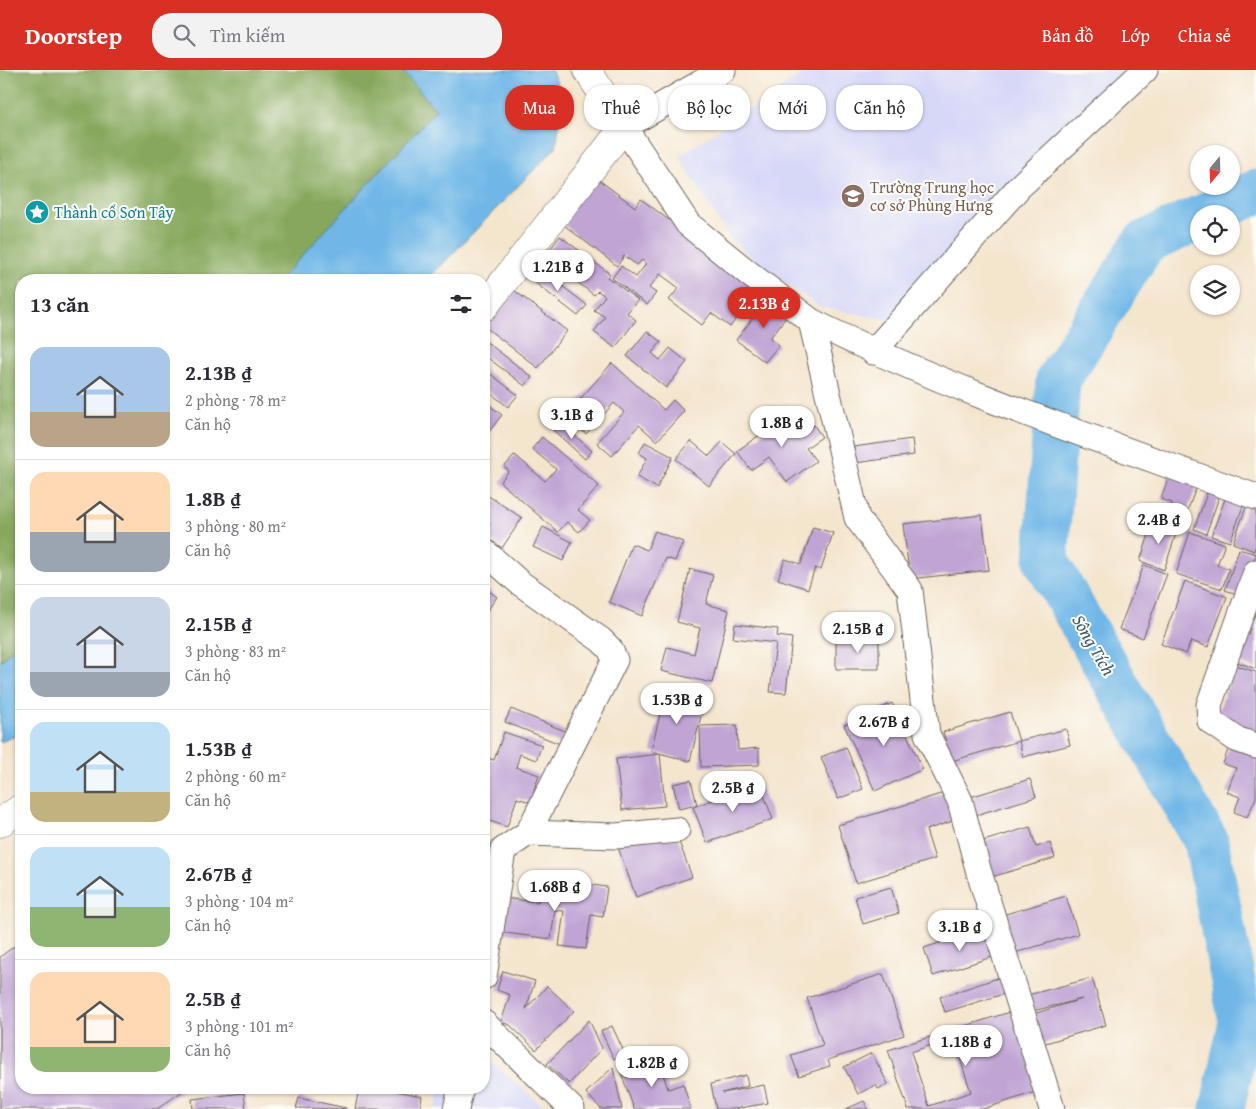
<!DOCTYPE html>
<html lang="vi">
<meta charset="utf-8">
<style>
:root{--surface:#fff;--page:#f2f2f3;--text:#2b2b33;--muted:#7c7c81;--line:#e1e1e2;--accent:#d93025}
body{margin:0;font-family:"Gentium Book Plus",serif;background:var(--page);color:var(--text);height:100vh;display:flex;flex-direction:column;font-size:19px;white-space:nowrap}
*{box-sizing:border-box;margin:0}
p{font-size:16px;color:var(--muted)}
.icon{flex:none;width:28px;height:28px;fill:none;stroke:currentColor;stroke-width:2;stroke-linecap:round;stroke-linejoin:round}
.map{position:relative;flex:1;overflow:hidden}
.side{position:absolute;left:15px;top:204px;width:475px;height:820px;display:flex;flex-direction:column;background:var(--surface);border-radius:20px;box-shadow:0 1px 4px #0004}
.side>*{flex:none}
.banner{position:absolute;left:505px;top:15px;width:475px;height:45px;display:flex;gap:10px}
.needle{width:32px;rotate:199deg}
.tools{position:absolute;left:1190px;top:75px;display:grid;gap:10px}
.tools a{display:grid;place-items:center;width:50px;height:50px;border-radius:50%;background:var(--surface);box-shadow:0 1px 4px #0004;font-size:25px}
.price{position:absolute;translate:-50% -42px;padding:0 11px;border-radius:18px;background:#fff;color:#222;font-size:16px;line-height:32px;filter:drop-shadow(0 1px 2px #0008)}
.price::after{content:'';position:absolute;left:50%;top:30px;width:15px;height:11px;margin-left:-8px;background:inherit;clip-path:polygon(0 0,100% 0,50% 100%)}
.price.on{background:var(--accent);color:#fff}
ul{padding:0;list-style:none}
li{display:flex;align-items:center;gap:15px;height:125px;padding:0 15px}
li+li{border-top:1px solid var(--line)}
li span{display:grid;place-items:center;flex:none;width:140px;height:100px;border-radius:15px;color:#555}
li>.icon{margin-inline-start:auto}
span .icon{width:60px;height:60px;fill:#fffc;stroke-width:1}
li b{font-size:21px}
h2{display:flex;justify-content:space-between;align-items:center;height:60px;padding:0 15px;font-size:21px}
.pill{padding:0 18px;border-radius:20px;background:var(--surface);box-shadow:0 1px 4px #0004;font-size:18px;line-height:45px}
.pill.on{background:var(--accent);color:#fff}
header{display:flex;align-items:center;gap:30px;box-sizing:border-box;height:70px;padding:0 25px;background:var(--accent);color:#fff}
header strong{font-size:24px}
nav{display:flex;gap:28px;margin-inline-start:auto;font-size:18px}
.search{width:350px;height:45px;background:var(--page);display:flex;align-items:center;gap:12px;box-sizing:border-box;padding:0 18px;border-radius:20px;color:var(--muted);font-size:19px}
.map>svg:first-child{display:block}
.built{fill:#d7d7f8}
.forest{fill:#86a75c;stroke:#51623c}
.water{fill:#6fb7e7;stroke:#466a82}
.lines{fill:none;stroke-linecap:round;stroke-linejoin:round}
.river{stroke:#6fb7e7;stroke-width:45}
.building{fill:#c0a4d4;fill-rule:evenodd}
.minor-casing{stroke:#68625a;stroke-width:27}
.secondary-casing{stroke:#68625a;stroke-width:29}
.minor{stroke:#fff;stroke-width:25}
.secondary{stroke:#fff;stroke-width:28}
.labels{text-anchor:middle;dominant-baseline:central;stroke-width:4;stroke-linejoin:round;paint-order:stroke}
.education-label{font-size:16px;fill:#785e54;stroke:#fdfcf7;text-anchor:start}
.culture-label{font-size:16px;fill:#0d838f;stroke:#fdfcf7;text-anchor:start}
.water-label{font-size:18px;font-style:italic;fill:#3d5a6d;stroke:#fdfcf7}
</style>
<header>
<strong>Doorstep</strong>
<div class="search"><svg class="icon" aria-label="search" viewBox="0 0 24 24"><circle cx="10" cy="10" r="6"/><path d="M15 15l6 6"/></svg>Tìm kiếm</div>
<nav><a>Bản đồ</a><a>Lớp</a><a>Chia sẻ</a></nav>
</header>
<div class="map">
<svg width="1256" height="1039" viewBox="0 0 1256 1039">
<rect width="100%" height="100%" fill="#fdfcf7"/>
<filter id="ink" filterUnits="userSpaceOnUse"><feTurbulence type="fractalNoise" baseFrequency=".02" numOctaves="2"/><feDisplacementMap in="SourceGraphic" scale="10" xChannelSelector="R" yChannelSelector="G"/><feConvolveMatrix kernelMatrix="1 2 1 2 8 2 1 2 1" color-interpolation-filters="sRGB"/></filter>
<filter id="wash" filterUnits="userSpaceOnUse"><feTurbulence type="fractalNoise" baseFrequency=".0096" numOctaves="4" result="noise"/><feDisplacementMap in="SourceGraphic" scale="20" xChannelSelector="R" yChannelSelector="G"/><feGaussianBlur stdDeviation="1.12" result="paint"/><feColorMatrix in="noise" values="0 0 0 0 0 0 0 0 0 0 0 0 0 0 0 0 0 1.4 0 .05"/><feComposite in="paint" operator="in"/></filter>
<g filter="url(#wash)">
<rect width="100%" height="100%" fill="#f4e5cd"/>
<path class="built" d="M808,0H1128L888,250L820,237L767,201L729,167L679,86Z
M484,986L547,1039H435L440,1018H484Z"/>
<path class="forest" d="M0,0H402L436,40L280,210H21V571L0,591Z"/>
<path class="water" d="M402,0H551L563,25L556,77L427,210H280L436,40Z
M21,571V664L0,672V592Z"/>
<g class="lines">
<path class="river" d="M1208,144L1256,122
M1199,148L1144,173L1058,310L1046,491L1206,771L1241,952L1222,1039"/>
</g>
<g id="blocks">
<path class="building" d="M595,107L635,137L641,129L759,218L730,257L711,243L702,255L669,230L679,218L660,204L649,218L656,223L647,235L612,208L621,196L636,207L646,194L642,190L637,195L624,186L617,196L560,152Z
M560,166L610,204L607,207L638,230L627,243L636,250L615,278L594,262L605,247L594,240L605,226L598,221L594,225L544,187Z
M537,197L587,235L578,246L529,208Z
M510,217L567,261L538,298L484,256V252Z
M770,226L790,242L770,268L779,275L765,292L736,270Z
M647,261L661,272L652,283L660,290L670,278L687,292L666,318L627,286Z
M484,270L532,307L525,316L484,285Z
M612,293L664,340L673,330L684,341L657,371L639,355L612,386L597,373L624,342L614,333L586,364L565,346Z
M484,299L518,325L508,337L484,318Z
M484,331L502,345L487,364L484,361Z
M788,345L802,364L814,355L822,367L806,378L816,391L787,412L769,387L751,400L737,381Z
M560,352L592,381L585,389L553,360Z
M542,367L599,416L578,440L590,450L579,462L567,452L558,462L500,412L509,401L504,397L515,385L545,411L556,399L532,379Z
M912,369L914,385L855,393L853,377Z
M691,371L709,386L722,372L736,384L709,416L676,389Z
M645,372L673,387L657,418L637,407L647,388L639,383Z
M1171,400L1199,410L1182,455L1166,449L1172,433L1161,429Z
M1210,415L1222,419L1206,464L1194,459Z
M1228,421L1246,428L1230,472L1211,466Z
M484,423L522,448L502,478L484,466L490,454L484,450Z
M1249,429L1256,431V475L1254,481L1233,473Z
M982,445L989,500L910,509L903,454Z
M1154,450L1178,458L1164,500L1140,491Z
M543,457L572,472L563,491L533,477Z
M813,457L833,463L821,500L815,498L808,519L778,509L785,489L801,494Z
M655,461L683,472L675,491L666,488L642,546L609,532L632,474L647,480Z
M1190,462L1225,474L1217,495L1229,499L1222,519L1176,504Z
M1239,479L1256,484L1243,526L1225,520Z
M1144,495L1167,504L1143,568L1119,559Z
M690,499L713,505L706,534L729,540L712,613L661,601L667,577L694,584L700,558L677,552Z
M1185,511L1227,527L1208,577L1191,571L1186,584L1161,574Z
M484,517L497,527L484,545Z
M1256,538V599L1237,592Z
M735,554L778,559L777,566L792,568L786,623L770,622L776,573L733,568Z
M836,570H879V599H836Z
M1235,595L1256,602V669L1214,654Z
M667,615L688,620L685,634L703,638L690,691L651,681Z
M892,633L923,699L875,721L844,655Z
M511,639L565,661L560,674L505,652Z
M1010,642L1019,671L945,693L939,674L946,672L943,662Z
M737,655L738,680L759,678V695L701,697L700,656Z
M1066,659L1070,675L1023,687L1019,671Z
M504,662L542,675L536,690L520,684L516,697L539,705L530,732L517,728L507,757L484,749V702L488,688L494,690Z
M1231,671L1256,681V728L1247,747L1234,742L1240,727L1227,722L1236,698L1223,694Z
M846,677L863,719L838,729L821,687Z
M660,684L665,736L622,740L616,689Z
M1030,709L1036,727L969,747L963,729Z
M691,710L697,735L679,739L673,714Z
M759,713L773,749L707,773L693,737Z
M944,723L953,751L926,760L935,789L856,813L838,755Z
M1030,757L1036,777L1050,773L1055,788L988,808L977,773Z
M615,769H678L692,807L636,827Z
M541,808L607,817L603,847L591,845L586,879L559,876L564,841L555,840L551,869L498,862L503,828L538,832Z
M891,817L899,843L863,854L855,827Z
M1066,826L1078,864L1011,884L999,846Z
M986,858L995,886L933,906L924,878Z
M21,871V1018H187L157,1039H0V887Z
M503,901L535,911L526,939L547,916L574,941L536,980L510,955L501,952L510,925L497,920Z
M883,904L904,965L828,990L830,996L799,1006L791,985L823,975L807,928Z
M1001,907L1007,923L945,942L940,927Z
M1092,908L1106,955L1039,975L1030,945L1082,929L1029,942L1024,926Z
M1013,941L1039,1021L983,1039H908L888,980ZM953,968L971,1022L929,1036L911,982Z
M589,950L602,978L569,1014L547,994Z
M612,956L625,984L614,989L601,961Z
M872,983L888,1014L878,1019L876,1015L858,1024L844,997Z
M645,989L648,998L660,995L668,1019L683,1014L691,1039H634L619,997Z
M613,997L622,1039H601L586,1023Z
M746,1005L748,1016L722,1023L764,1015L768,1033L735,1039H716L711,1014Z
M359,1018H380L422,1026L420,1039H355Z
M244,1023L246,1039H193L192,1029Z
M299,1028L346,1038V1039L296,1038Z
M864,1031L868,1039H846Z"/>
</g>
</g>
<g filter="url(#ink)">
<use href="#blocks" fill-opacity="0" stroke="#68625a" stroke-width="1"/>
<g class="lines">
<g class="minor-casing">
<path id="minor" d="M723,0L624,57L688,154L747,202L811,251L857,448L910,520L927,664L960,731L978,799L1052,1039
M811,251C954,322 1106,372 1256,427
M873,282L1020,116L1145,0
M484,481L520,513L601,570L610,579L615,590L528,763L503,780L484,907
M1256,502L1209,635L1210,651L1236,669L1256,676
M528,763L616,766L677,760
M484,953L572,1039
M456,1039L461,1018"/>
</g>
<g class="secondary-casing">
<path id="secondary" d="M484,237L624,57L587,0
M0,753L21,738"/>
</g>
<use href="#minor" class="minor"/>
<use href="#secondary" class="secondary"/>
</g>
</g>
<defs>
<g id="school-disc" transform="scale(1.25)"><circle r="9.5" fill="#8d6e63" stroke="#fdfcf7"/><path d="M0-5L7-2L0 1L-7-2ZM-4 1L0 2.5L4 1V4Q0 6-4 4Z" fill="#fff"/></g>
<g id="sight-disc" transform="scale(1.25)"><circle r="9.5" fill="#0f9aa8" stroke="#fdfcf7"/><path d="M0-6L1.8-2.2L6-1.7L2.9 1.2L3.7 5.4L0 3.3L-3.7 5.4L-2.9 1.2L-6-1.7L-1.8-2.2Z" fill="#fff"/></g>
</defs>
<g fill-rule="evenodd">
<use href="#school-disc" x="853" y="126"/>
<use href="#sight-disc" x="37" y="142"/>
</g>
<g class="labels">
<g class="education-label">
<text x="870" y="117">Trường Trung học<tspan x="870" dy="18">cơ sở Phùng Hưng</tspan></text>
</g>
<g class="culture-label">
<text x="54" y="142">Thành cổ Sơn Tây</text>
</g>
<g class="water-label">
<text transform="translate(1094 575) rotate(60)">Sông Tích</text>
</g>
</g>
</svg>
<div class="tools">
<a><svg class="needle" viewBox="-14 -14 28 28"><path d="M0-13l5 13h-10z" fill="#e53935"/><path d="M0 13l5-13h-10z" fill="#7c7c81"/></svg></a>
<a><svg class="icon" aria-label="locate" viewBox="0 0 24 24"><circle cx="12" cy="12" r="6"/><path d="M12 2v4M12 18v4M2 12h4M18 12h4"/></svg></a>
<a><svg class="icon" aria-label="layers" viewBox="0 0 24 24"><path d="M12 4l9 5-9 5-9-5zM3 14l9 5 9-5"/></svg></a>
</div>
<b class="price" style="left:558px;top:222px">1.21B ₫</b>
<b class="price on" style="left:764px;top:259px">2.13B ₫</b>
<b class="price" style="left:572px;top:370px">3.1B ₫</b>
<b class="price" style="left:782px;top:378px">1.8B ₫</b>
<b class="price" style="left:1159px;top:475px">2.4B ₫</b>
<b class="price" style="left:858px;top:584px">2.15B ₫</b>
<b class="price" style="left:677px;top:655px">1.53B ₫</b>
<b class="price" style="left:884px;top:677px">2.67B ₫</b>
<b class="price" style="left:733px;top:743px">2.5B ₫</b>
<b class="price" style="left:555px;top:842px">1.68B ₫</b>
<b class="price" style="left:960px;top:882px">3.1B ₫</b>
<b class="price" style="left:966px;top:997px">1.18B ₫</b>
<b class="price" style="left:652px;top:1018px">1.82B ₫</b>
<div class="banner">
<a class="pill on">Mua</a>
<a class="pill">Thuê</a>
<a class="pill">Bộ lọc</a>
<a class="pill">Mới</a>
<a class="pill">Căn hộ</a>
</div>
<section class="side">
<h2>13 căn<svg class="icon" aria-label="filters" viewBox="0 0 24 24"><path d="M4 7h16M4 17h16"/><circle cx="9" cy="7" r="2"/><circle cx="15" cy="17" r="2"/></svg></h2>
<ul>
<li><span style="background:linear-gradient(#a9c7e8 65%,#b9a48a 0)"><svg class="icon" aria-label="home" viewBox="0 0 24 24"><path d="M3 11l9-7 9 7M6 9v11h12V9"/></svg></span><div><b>2.13B ₫</b><p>2 phòng · 78 m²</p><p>Căn hộ</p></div></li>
<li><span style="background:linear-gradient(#ffd9b3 60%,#9aa5b1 0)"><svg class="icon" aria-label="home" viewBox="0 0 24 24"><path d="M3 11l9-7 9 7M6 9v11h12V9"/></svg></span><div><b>1.8B ₫</b><p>3 phòng · 80 m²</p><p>Căn hộ</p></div></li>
<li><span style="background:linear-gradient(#c9d6e8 75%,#9aa5b1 0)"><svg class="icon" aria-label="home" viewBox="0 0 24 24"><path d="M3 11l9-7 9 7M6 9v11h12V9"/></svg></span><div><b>2.15B ₫</b><p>3 phòng · 83 m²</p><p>Căn hộ</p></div></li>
<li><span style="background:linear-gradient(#bfe0f5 70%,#c2b280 0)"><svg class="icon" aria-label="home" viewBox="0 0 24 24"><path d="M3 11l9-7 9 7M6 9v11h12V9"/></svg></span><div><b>1.53B ₫</b><p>2 phòng · 60 m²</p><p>Căn hộ</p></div></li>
<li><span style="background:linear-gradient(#bfe0f5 60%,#8fb573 0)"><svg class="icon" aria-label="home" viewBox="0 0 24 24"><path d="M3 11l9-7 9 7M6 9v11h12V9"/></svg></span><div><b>2.67B ₫</b><p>3 phòng · 104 m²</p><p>Căn hộ</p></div></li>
<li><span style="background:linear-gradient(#ffd9b3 75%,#8fb573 0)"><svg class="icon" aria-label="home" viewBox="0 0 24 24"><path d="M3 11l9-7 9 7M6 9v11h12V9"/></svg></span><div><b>2.5B ₫</b><p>3 phòng · 101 m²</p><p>Căn hộ</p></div></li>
</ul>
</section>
</div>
